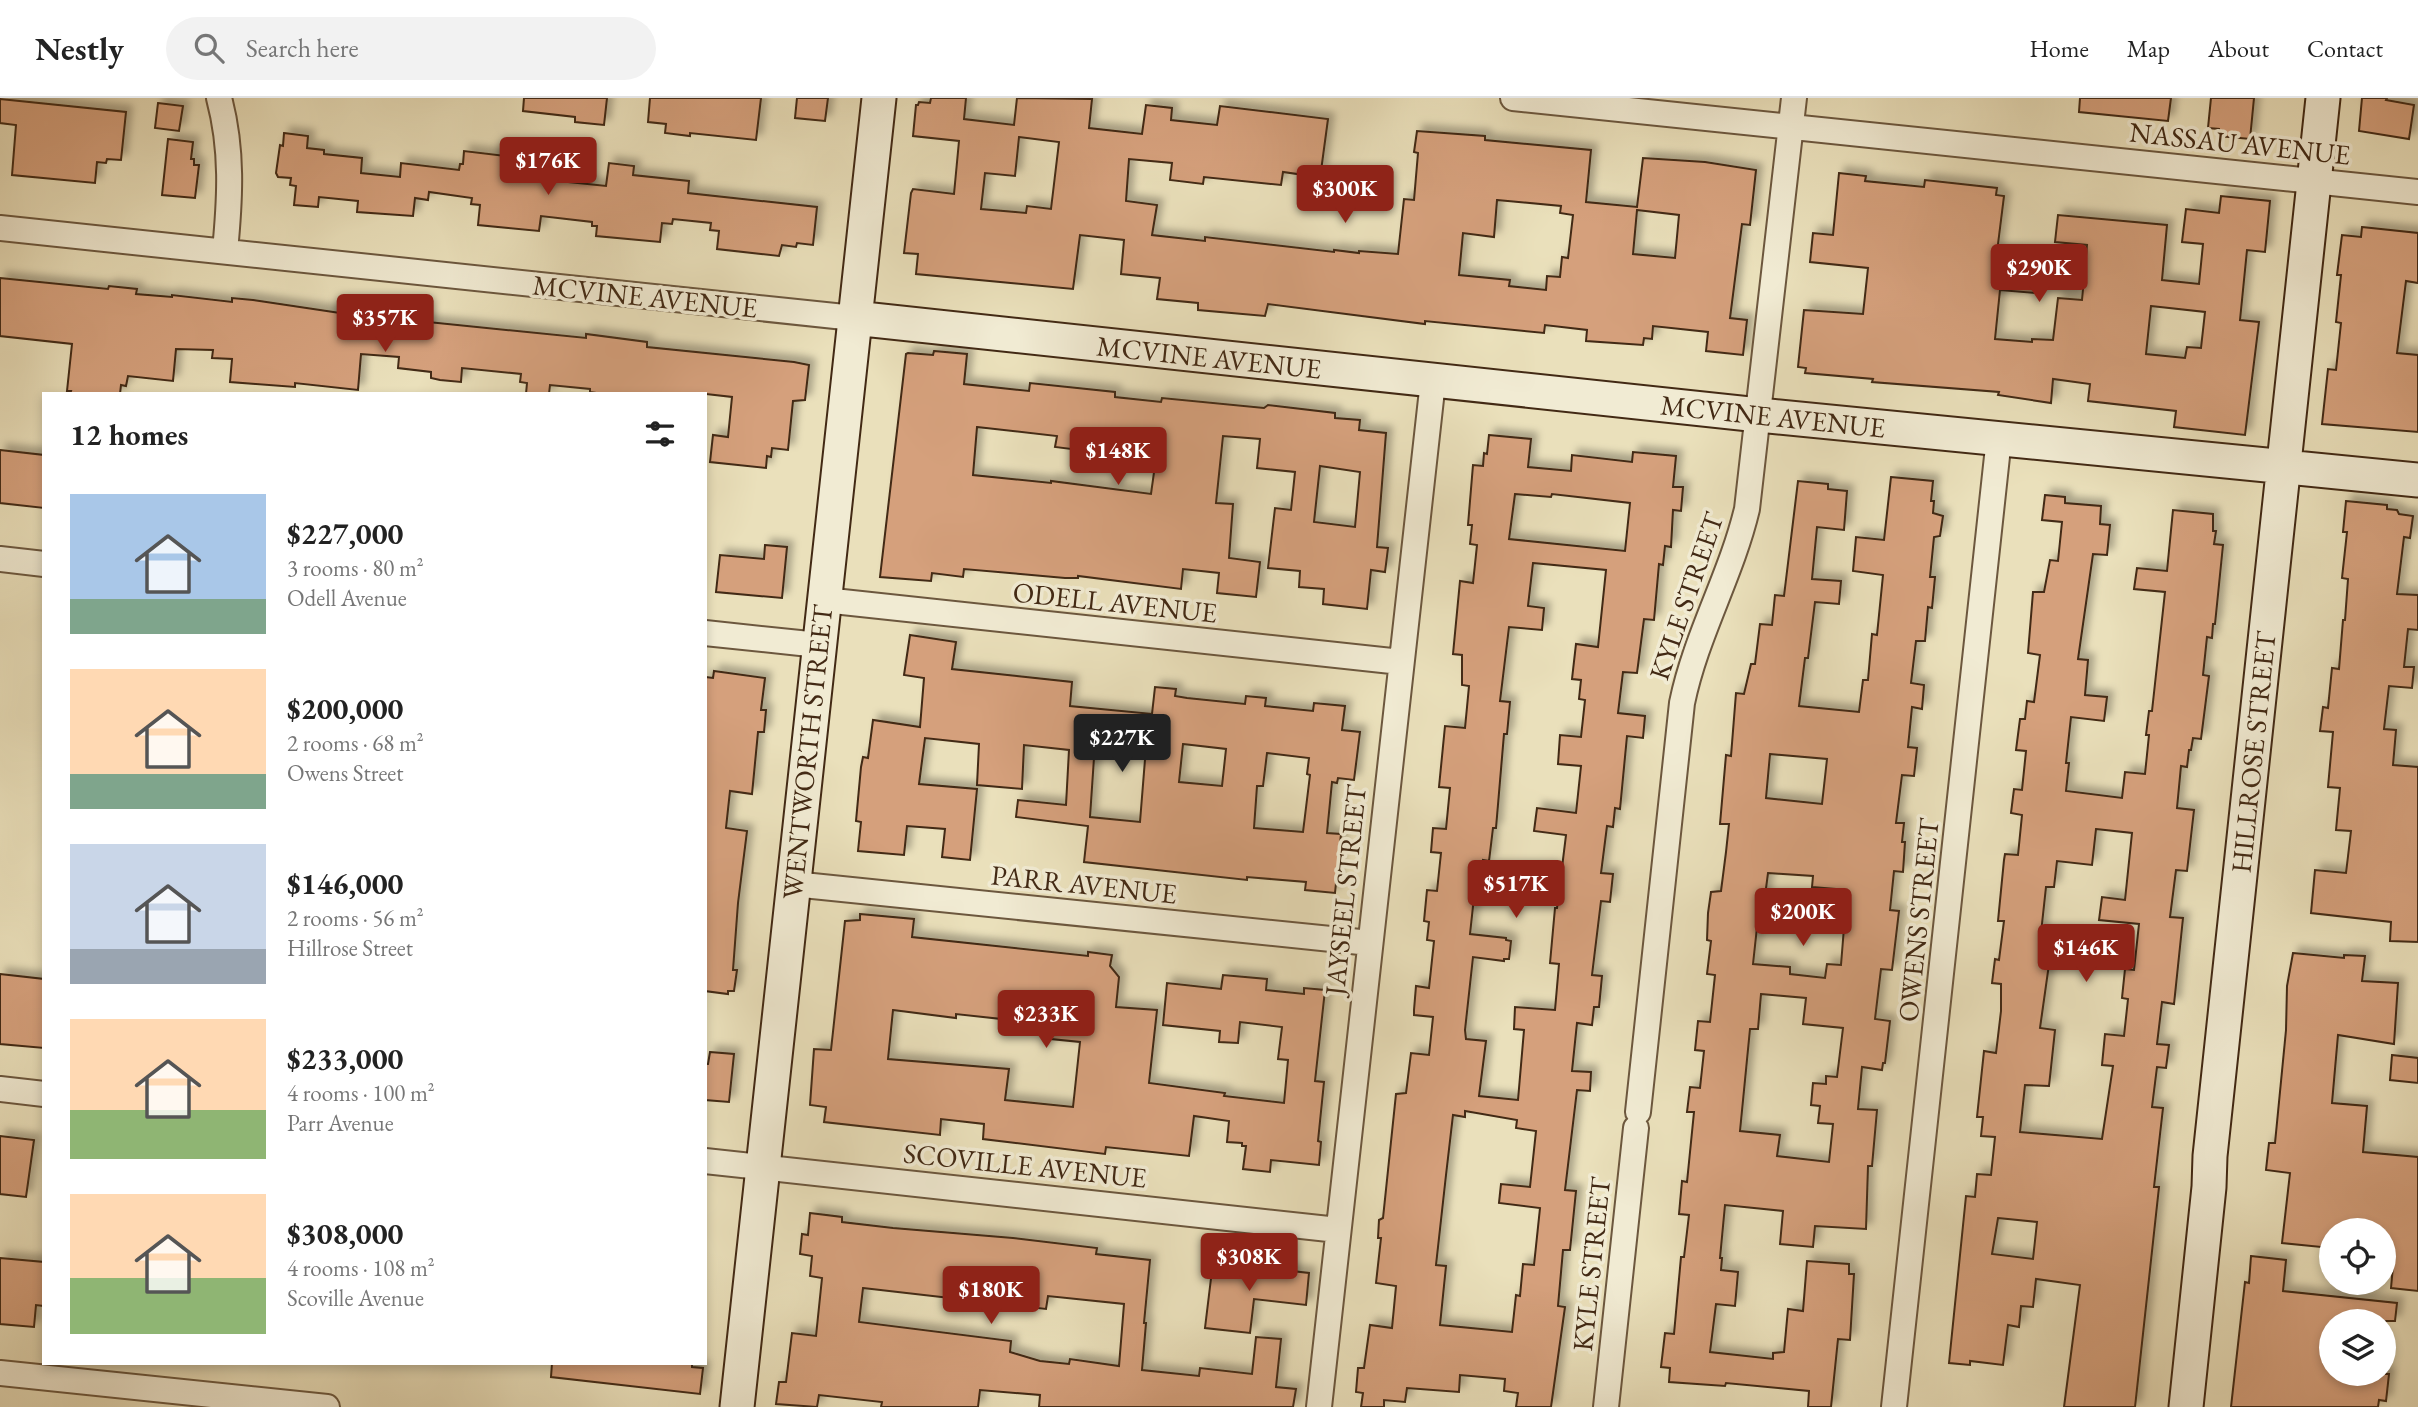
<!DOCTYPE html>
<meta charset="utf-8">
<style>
:root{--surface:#fff;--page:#f2f2f2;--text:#222;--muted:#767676;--line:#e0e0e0;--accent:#8f2418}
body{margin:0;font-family:"EB Garamond",serif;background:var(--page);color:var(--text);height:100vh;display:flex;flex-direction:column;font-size:26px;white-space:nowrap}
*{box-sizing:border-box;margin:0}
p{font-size:23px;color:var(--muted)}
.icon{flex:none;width:38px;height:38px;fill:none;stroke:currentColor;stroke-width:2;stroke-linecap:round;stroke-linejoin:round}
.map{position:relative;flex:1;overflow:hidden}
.side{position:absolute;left:42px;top:294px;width:665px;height:973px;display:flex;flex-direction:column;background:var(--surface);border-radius:0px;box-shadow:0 4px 10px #0003}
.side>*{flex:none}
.buttons{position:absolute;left:2319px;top:1120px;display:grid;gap:14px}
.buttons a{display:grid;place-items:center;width:77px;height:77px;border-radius:50%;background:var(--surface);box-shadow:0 4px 10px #0003;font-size:35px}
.price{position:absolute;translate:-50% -60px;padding:0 16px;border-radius:7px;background:var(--accent);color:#fff;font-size:23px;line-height:46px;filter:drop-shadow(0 2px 4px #0008)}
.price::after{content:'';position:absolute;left:50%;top:42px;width:21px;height:16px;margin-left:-10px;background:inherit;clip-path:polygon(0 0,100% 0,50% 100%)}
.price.on{background:#222;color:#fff}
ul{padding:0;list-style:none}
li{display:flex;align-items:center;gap:21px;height:175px;padding:0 28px}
li span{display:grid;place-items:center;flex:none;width:196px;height:140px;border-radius:0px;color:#555}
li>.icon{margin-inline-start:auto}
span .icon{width:84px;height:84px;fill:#fffc;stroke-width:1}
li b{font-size:30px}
h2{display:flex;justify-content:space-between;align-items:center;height:84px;padding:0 28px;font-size:30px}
header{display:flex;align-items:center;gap:42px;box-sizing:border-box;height:98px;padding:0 35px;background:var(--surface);border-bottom:2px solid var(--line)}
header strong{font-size:33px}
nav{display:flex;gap:38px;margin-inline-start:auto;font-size:24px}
.search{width:490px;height:63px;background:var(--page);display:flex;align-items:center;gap:18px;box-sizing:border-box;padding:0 24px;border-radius:38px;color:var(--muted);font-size:26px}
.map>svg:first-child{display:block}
.building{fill:#d5a07b;stroke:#422914;stroke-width:2;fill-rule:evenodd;filter:url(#shadow)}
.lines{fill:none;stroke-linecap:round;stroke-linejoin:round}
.street-casing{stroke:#6c573e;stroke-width:28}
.secondary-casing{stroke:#422914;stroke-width:37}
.street{stroke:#f1ebd3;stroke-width:24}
.secondary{stroke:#f1ebd3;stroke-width:33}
.labels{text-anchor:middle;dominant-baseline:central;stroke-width:7;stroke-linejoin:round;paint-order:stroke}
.street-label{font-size:28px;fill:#422914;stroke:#f1ebd3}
</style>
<header>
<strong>Nestly</strong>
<div class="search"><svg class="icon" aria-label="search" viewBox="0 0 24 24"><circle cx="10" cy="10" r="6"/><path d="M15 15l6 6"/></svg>Search here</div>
<nav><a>Home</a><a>Map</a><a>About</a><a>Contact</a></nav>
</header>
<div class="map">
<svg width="2418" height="1309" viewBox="0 0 2418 1309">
<defs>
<filter id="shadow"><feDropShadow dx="6" dy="-6" stdDeviation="3.5" flood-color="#0004"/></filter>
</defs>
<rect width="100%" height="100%" fill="#eae0bb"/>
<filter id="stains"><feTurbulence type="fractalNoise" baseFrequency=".00286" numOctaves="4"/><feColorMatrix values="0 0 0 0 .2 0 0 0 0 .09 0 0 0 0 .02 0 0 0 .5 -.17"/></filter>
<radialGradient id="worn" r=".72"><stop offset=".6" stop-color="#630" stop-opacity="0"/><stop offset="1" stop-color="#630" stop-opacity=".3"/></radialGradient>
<path class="building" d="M524,0H607L604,27L575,24V19L523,13Z
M650,0H761L756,42L690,35V38L665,35L666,26L648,24Z
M797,0H828L825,23L795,20Z
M931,0H966L964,21L1014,27L1017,0L1092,1L1089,30L1142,36L1146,7L1172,10L1171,22L1217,27L1220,8L1328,21L1321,73L1312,72L1311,78L1283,74L1281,87L1204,79L1203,86L1170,82L1172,65L1129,61L1126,103L1157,107L1152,137L1205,143V139L1334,154V152L1359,155V153L1398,156L1404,101L1414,102L1418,55L1414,54L1417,33L1485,38V42L1591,52L1586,104L1637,109L1643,60L1705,64L1756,72L1750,127L1742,126L1730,220L1747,222L1743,257L1706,253L1708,234L1653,228L1652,241L1644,240L1643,247L1586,243L1587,232L1545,227L1544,235L1425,223V226L1268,206L1265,218L1198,212V205L1157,201L1160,180L1121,176L1124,142L1080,137L1073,191L916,176L918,156L904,155L911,95L913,91L954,96L959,43L913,38L916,7H918L919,4L930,5ZM1019,39L1059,44L1051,111L1027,108L1026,115L981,111L985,75L1015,78ZM1497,102L1561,108L1560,115L1573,117L1568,160L1562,159L1560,179L1547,178L1546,192L1509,188L1510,182L1459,177L1463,135L1494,139ZM1637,112L1679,117L1675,160L1633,156Z
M2080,0H2171L2168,23L2079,14Z
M2211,0H2254L2250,41L2219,38V31L2208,30Z
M2362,0H2387L2386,2L2414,7L2409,41L2359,33Z
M0,1L126,14L121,62L107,61L106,65L97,64L95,85L12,77L16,27L0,25Z
M158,5L183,8L179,33L155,30Z
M284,35L308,38L307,50L324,52V56L362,60L361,75L400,79L401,65L459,72L460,66H463L464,53L571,66L569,84L606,88L609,65L634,68L633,77L689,83L688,95L817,109L813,147L797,145L796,149L782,147L779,158L717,151L719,133L710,132L711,125L673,121L672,126L662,125L660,144L596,138L597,128H592V124L541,118L539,133L478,127L480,107L471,106L472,100L429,94L428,102L415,100L413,118L357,114L358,103L319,99L318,109L294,107L296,88L290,87L291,80L278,79L276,75L280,47L283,48Z
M168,41L193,44L191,61H194V67H199L195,100L162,97Z
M1839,75L1866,78L1865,83L1924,89L1925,82L1997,90L1996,97L2004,98L1997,154L2038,158L2035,195L2000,192L1995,241L2032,244V241L2053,242L2058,200L2082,202L2087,147L2055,144L2058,117L2167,127L2162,182L2199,186L2203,146L2182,144L2186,111L2219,115L2221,98L2270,103L2265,154L2247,152L2240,222L2259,224L2245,337L2174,329L2176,313L2088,303L2090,286L2053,281L2051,305L1998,297L1999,294L1872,284L1873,281L1805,275L1806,270L1798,269L1804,212L1863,216L1868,170L1810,164L1813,135L1833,137ZM2151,208L2205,214L2201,250L2187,249L2185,260L2146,256Z
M2362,129L2418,135V185L2406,183L2397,255L2418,257V334L2322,326L2328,271L2336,272L2341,225L2336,224L2341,177H2337L2342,137L2361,139Z
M0,180L108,191L109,188L137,191L136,196L172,199V197L232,204V200L253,202L340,215L586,240V236L647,244V249L794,264L809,267L805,302L793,303L788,352L772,350L771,359L767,358L766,370L710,364L713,337L728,339L732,299L706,296H603L590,294V291L550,287L549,296H526L527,285L520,284L521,276L462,270L461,284L440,282L431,280V274L398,270L399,259L361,256L358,292L295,285V289L230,284L232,261L212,260L213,252L176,251L173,283L128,278L126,288L121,287L120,296H70L71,293H67L72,246L0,238Z
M934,253L967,256L964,286L1029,293L1030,285L1115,294V299L1161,304L1162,300L1264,310L1268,307L1335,315V320L1360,322L1359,332L1386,335L1377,449L1388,450L1385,474L1371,472L1367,511L1323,506L1324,491L1299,489L1300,473L1268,470L1275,410L1291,412L1295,374L1257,370L1260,341L1223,338L1216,405L1233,406L1229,460L1260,464L1256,499L1217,495L1219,475L1183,471L1181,491L1078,478V480H1065L964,471L963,479L932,475L931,483L880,479L906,256L908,255L933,257ZM977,329L1057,338L1055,349L1079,352L1082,331L1119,335L1118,346L1139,348V358L1156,360L1151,396L1051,383V385L973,377ZM1320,368L1360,374L1355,429L1314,424Z
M1489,337L1531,341L1528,369L1571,373L1572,357L1632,364L1633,354L1676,358L1673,389H1683L1681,413L1673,412L1671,449L1665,448L1663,467L1659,466L1654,522L1644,521L1637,575L1623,574L1618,615L1645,618L1643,640L1627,638L1620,711L1615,710L1613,729L1607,728L1601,775L1613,776L1610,804L1601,803L1592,877L1602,878L1599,909H1594L1592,927L1577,925L1572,973L1591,974L1590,993L1577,992L1565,1092L1576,1093L1570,1152H1563L1558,1208L1565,1209L1551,1309H1516L1518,1295L1504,1293L1505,1281L1460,1277L1459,1294L1407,1290L1405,1304L1384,1302V1309H1361L1363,1295L1356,1294L1358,1270H1364L1370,1227L1392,1230L1396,1188L1376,1185L1381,1140H1378L1379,1122L1383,1120L1396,996L1406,995L1411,955L1429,957L1433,919L1414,917V912L1416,888L1429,890L1434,843L1427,842L1429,824L1424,823L1427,792L1437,793L1441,755L1431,754L1433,730L1446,731L1450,690L1439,689L1445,628L1465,630L1469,588L1462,587V557L1453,556L1460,483L1473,485L1477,447L1470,446L1472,427H1468L1473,367L1483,368L1484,355L1487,356ZM1515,396L1551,399L1552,396L1630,405L1625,453L1509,441ZM1533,465L1606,472L1598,549L1576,546L1572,581L1581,582L1579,601L1585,602L1581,639L1560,637L1558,666L1581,668L1576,715L1537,710L1534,733L1566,737L1557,810H1555L1550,865L1559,866L1555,912L1515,909L1514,931L1524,932L1518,1002L1479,998L1486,943L1466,941L1465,932L1473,859L1504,863V861H1509L1511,843L1506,842V840L1470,836L1475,790L1481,791L1483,762L1489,763L1493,730H1496L1504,636H1507L1510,604L1500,603L1509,529L1542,532L1544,510L1528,508ZM1465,1013L1517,1022L1516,1030L1536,1033L1530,1089L1501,1086L1499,1105L1540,1110L1534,1167L1523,1166L1520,1198L1516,1197L1512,1234L1440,1227L1446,1168L1436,1167L1446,1077L1453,1017L1465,1019Z
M0,352L44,357V410L0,405Z
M1891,379L1933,383L1931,403H1934L1933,415L1943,418L1940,438L1934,439L1930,479H1935L1932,510L1928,509L1925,543H1916L1911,585L1924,587L1922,611L1912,609L1908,649L1917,650L1914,678L1902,677L1896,725H1904L1902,744H1905L1903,774L1894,773L1890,812L1899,813L1892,872L1881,871L1875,921L1890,923L1885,965H1883L1882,972L1862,969L1858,1011L1877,1012L1872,1068H1868L1866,1131L1815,1128L1813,1149L1780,1146L1783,1113L1725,1107L1720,1160H1722L1721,1172L1738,1174L1735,1208L1716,1206L1710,1254L1773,1261V1255L1784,1254L1788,1211L1803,1213L1807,1163L1849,1166V1176H1854L1850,1242L1838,1241L1831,1309H1808L1809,1293L1726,1285L1725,1288L1669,1284L1670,1270L1661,1269L1665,1235L1674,1236L1681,1159H1684L1689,1117L1679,1116L1682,1083L1687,1084L1694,1014H1687L1690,989L1700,990L1704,953L1695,952L1698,923L1710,924L1715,877L1707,876L1711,843L1707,842L1708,815L1711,794L1721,793L1726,754L1729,726H1720L1726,657L1731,658L1736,595L1744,596L1751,566H1755L1760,526L1772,527L1775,497L1784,498L1798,383L1828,386V391L1847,393L1844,432L1817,429L1812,481L1841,483L1839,506L1815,504L1808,560H1805L1799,608L1859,614L1863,582H1868L1872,536L1877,537L1883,477L1853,473L1856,439L1884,442ZM1770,656L1827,661L1822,706L1766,700ZM1768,775L1813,778L1812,789L1847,792L1841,867L1827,866L1825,880L1790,876V869L1753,866L1758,820L1762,821ZM1761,896L1806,900L1803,926L1843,930L1837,979L1826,978V986L1813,985L1811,1007L1820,1008L1818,1025L1833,1026L1829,1064L1777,1058L1780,1037L1740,1033L1750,931H1758Z
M2045,397L2065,399V405L2101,408L2100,426L2110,427L2107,457L2093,456L2078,561L2088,562L2085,597L2107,599L2104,623L2071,619L2066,665H2069L2066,693L2122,700L2125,674L2145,676L2149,637H2146L2149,613H2152L2165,494L2134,491L2137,470L2167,473L2173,412L2213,416V433H2216L2214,446L2223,447L2215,526H2213L2212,540L2207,539L2203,577L2209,578L2201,641L2193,640L2191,652H2189L2187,669L2181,668L2177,710L2194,712L2187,773L2176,772L2170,819L2183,820L2174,906L2162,904L2157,946L2169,947L2166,970L2157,969L2152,1009L2163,1010L2154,1089H2159L2135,1309H2064L2080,1187L2036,1181L2033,1209L2021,1208L2019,1229L2008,1227L2003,1267L1970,1263V1267L1949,1265L1966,1098L1975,1099L1977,1076L1991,1077L1995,1039L1981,1038L1983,1019H1977L1984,953L1996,955L2001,913V886L1992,885L1995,861L1999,862L2004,823H1998L2004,762L2005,756L2018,757L2022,717L2011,715L2014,691L2022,692L2026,653L2016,652L2020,621H2025L2027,603L2034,604L2040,557L2028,555L2033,494H2044L2050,462L2058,463L2062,424L2042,422ZM2096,731L2132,735L2125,802L2102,799L2099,822L2139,826L2134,872L2125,871L2122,900L2128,901L2124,938L2105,936L2102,967L2113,968L2102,1041L2020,1034L2025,987L2049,988L2055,932L2040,930L2050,859L2078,862L2081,839L2041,835L2046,789H2054L2057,763L2092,767ZM1998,1120L2037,1124L2033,1161L1992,1156Z
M2346,403L2387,407V411L2397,412L2399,416L2413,418L2410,440L2404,439L2397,496L2418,497V532L2408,531L2404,569H2414L2412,590L2389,588L2384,631L2396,632L2393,667L2418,669V844L2390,843L2391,824L2311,815L2315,772L2346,775L2351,733L2336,732L2340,690L2328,689L2333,634L2320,633L2323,609L2328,610L2332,570L2339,571L2343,522H2345L2348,481L2342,480L2347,434H2343Z
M765,447L787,449L782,500L716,494L720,457L764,461Z
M910,537L956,544L952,571L1072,584L1070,608L1152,616L1155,589L1176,591L1175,598L1187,600L1245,606L1246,598L1266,600L1265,608L1313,613L1314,605L1345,608L1342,632L1360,634L1354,682L1338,680L1337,685L1332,684L1327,735L1341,736L1335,795L1305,792L1306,784L1247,779V782L1084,764L1088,728L1016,719L1018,702L1066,707L1069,652L1024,647L1022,691L977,687L979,646L925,640L919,686L977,691L970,762L942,759L945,731L907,728L904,757L858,753L861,724L856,723L861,669L863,659L868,660L873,622L920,629L924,580L904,577ZM1102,644L1146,649L1140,724L1090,719L1095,645ZM1183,646L1226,651L1222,688L1179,684ZM1267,655L1309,660L1307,676L1310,677L1303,734L1254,730L1257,688H1263Z
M714,573L765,580L761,612H766L764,634H758L752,696L730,693L726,730L747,733L738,805L733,872H737L734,893H728V896L705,893V579L713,580Z
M860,816L914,821L912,839L1088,858V854L1112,857L1110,868L1119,879L1116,909L1157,912L1149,985L1225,995L1224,998L1284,1005L1288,962L1278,961L1282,929L1240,924L1238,945L1219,944L1220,933L1163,927L1167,885L1221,891L1223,877L1267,881L1266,892L1304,896V890L1325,892L1315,983L1324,984L1318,1043L1321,1044L1319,1067L1271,1062L1270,1074L1243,1071L1246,1048H1242V1045L1227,1044L1229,1023L1194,1018L1189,1058L1106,1049L1105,1056L983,1041L984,1026L941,1021L940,1037L824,1024L826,1009L810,1007L814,951L831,952L845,823L860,822ZM893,912L956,920V916L1001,921V924L1053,929L1051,941L1080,944L1073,1009L1005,1002L1009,971L888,961Z
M2293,855L2344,860V857L2365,858L2362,883L2398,885L2394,946L2338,937L2332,1005L2367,1008L2363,1054L2418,1059V1193L2391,1190L2394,1157L2384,1156V1132H2331V1150L2282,1145L2290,1075L2266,1072L2269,1045H2275L2286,932L2287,888Z
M0,876L44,881V950L0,946Z
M710,954L734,956L729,1004L705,1002V966H708Z
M2392,957L2418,960V985L2390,982Z
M0,1038L34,1042L26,1099L0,1096Z
M810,1115L842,1119V1124L893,1130L1013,1140L1097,1150L1096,1156L1150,1162L1144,1225H1146L1142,1272L1199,1278L1200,1270L1252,1276L1256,1239L1281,1241L1276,1289L1296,1291L1293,1309H1039L1040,1297L980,1292L978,1309H881L882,1304L819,1297L817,1309L776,1306L779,1284H786L792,1235L816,1238L822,1180L810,1178L812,1158L800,1156L802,1136L808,1137ZM863,1190L1046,1211L1048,1198L1124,1206L1119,1268L1070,1261L1069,1266L1040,1263L1010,1254L1011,1243L859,1224Z
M2251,1158L2286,1162L2283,1193L2397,1205L2395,1223H2331V1276H2389L2386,1303L2379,1302L2378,1309H2231L2245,1184L2249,1185Z
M0,1160L44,1164V1208L36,1207L34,1229L0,1226Z
M1213,1164L1309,1175L1306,1207L1254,1201L1250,1235L1205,1230Z
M552,1265H692V1269L703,1270L700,1296L551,1279Z"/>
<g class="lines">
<g class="street-casing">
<path id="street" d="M219,0C233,52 230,101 225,153
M1513,0L2418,94
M0,130L854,220
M0,461L44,466
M824,502L1401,564
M705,535L819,547
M793,786L1370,845
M0,991L44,996
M1638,1014L1682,605C1696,537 1731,478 1747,411L1794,0
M705,1063L1338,1132
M0,1275L327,1309
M1319,1309L1433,283
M1606,1309L1636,1030
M1894,1309L1999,340"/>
</g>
<g class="secondary-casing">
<path id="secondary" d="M854,220L1759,317L2418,382
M737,1309L879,0
M2186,1309L2209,1089L2210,1058L2323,0"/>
</g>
<use href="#street" class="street"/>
<use href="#secondary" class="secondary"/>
</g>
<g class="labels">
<g class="street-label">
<text transform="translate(2240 45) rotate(6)">NASSAU AVENUE</text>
<text transform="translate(645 198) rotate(6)">MCVINE AVENUE</text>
<text transform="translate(1209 259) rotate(6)">MCVINE AVENUE</text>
<text transform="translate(1773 318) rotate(6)">MCVINE AVENUE</text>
<text transform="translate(1686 498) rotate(-71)">KYLE STREET</text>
<text transform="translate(1115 504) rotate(6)">ODELL AVENUE</text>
<text transform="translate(807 654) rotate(-84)">WENTWORTH STREET</text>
<text transform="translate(2253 654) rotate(-84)">HILLROSE STREET</text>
<text transform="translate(1084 786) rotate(6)">PARR AVENUE</text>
<text transform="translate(1345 792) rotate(-84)">JAYSEEL STREET</text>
<text transform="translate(1918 822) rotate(-84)">OWENS STREET</text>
<text transform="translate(1025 1067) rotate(6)">SCOVILLE AVENUE</text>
<text transform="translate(1591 1166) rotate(-84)">KYLE STREET</text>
</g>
</g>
<rect width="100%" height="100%" filter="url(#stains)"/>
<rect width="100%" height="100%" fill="url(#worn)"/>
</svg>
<div class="buttons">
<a><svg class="icon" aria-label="locate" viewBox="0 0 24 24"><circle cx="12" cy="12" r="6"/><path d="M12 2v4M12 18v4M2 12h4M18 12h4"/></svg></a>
<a><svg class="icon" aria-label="layers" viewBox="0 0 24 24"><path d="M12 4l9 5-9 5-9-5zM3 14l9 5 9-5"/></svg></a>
</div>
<b class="price" style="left:548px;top:99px">$176K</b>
<b class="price" style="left:1345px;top:127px">$300K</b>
<b class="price" style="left:2039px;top:206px">$290K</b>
<b class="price" style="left:385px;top:256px">$357K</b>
<b class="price" style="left:1118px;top:389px">$148K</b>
<b class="price on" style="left:1122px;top:676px">$227K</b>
<b class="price" style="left:1516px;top:822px">$517K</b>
<b class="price" style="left:1803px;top:850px">$200K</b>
<b class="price" style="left:2086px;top:886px">$146K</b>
<b class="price" style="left:1046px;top:952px">$233K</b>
<b class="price" style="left:1249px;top:1195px">$308K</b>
<b class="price" style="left:991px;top:1228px">$180K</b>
<section class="side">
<h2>12 homes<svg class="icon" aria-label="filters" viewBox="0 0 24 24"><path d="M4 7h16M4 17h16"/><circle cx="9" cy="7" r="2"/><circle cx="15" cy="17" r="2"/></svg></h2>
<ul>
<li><span style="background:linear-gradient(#a9c7e8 75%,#7fa58c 0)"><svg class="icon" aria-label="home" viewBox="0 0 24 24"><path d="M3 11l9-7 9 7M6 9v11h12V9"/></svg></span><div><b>$227,000</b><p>3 rooms · 80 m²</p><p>Odell Avenue</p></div></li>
<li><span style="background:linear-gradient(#ffd9b3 75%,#7fa58c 0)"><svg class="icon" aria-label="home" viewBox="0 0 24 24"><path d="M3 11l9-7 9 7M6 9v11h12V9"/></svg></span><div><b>$200,000</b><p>2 rooms · 68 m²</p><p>Owens Street</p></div></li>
<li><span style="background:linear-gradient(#c9d6e8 75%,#9aa5b1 0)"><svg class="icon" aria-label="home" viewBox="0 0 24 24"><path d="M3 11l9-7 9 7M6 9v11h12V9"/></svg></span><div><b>$146,000</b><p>2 rooms · 56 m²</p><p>Hillrose Street</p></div></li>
<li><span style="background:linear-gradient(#ffd9b3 65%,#8fb573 0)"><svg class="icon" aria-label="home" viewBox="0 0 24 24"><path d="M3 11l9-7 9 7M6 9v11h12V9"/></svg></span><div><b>$233,000</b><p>4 rooms · 100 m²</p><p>Parr Avenue</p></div></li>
<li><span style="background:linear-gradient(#ffd9b3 60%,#8fb573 0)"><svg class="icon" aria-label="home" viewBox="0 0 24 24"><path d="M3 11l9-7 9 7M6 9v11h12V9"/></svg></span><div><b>$308,000</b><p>4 rooms · 108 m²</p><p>Scoville Avenue</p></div></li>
</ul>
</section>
</div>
